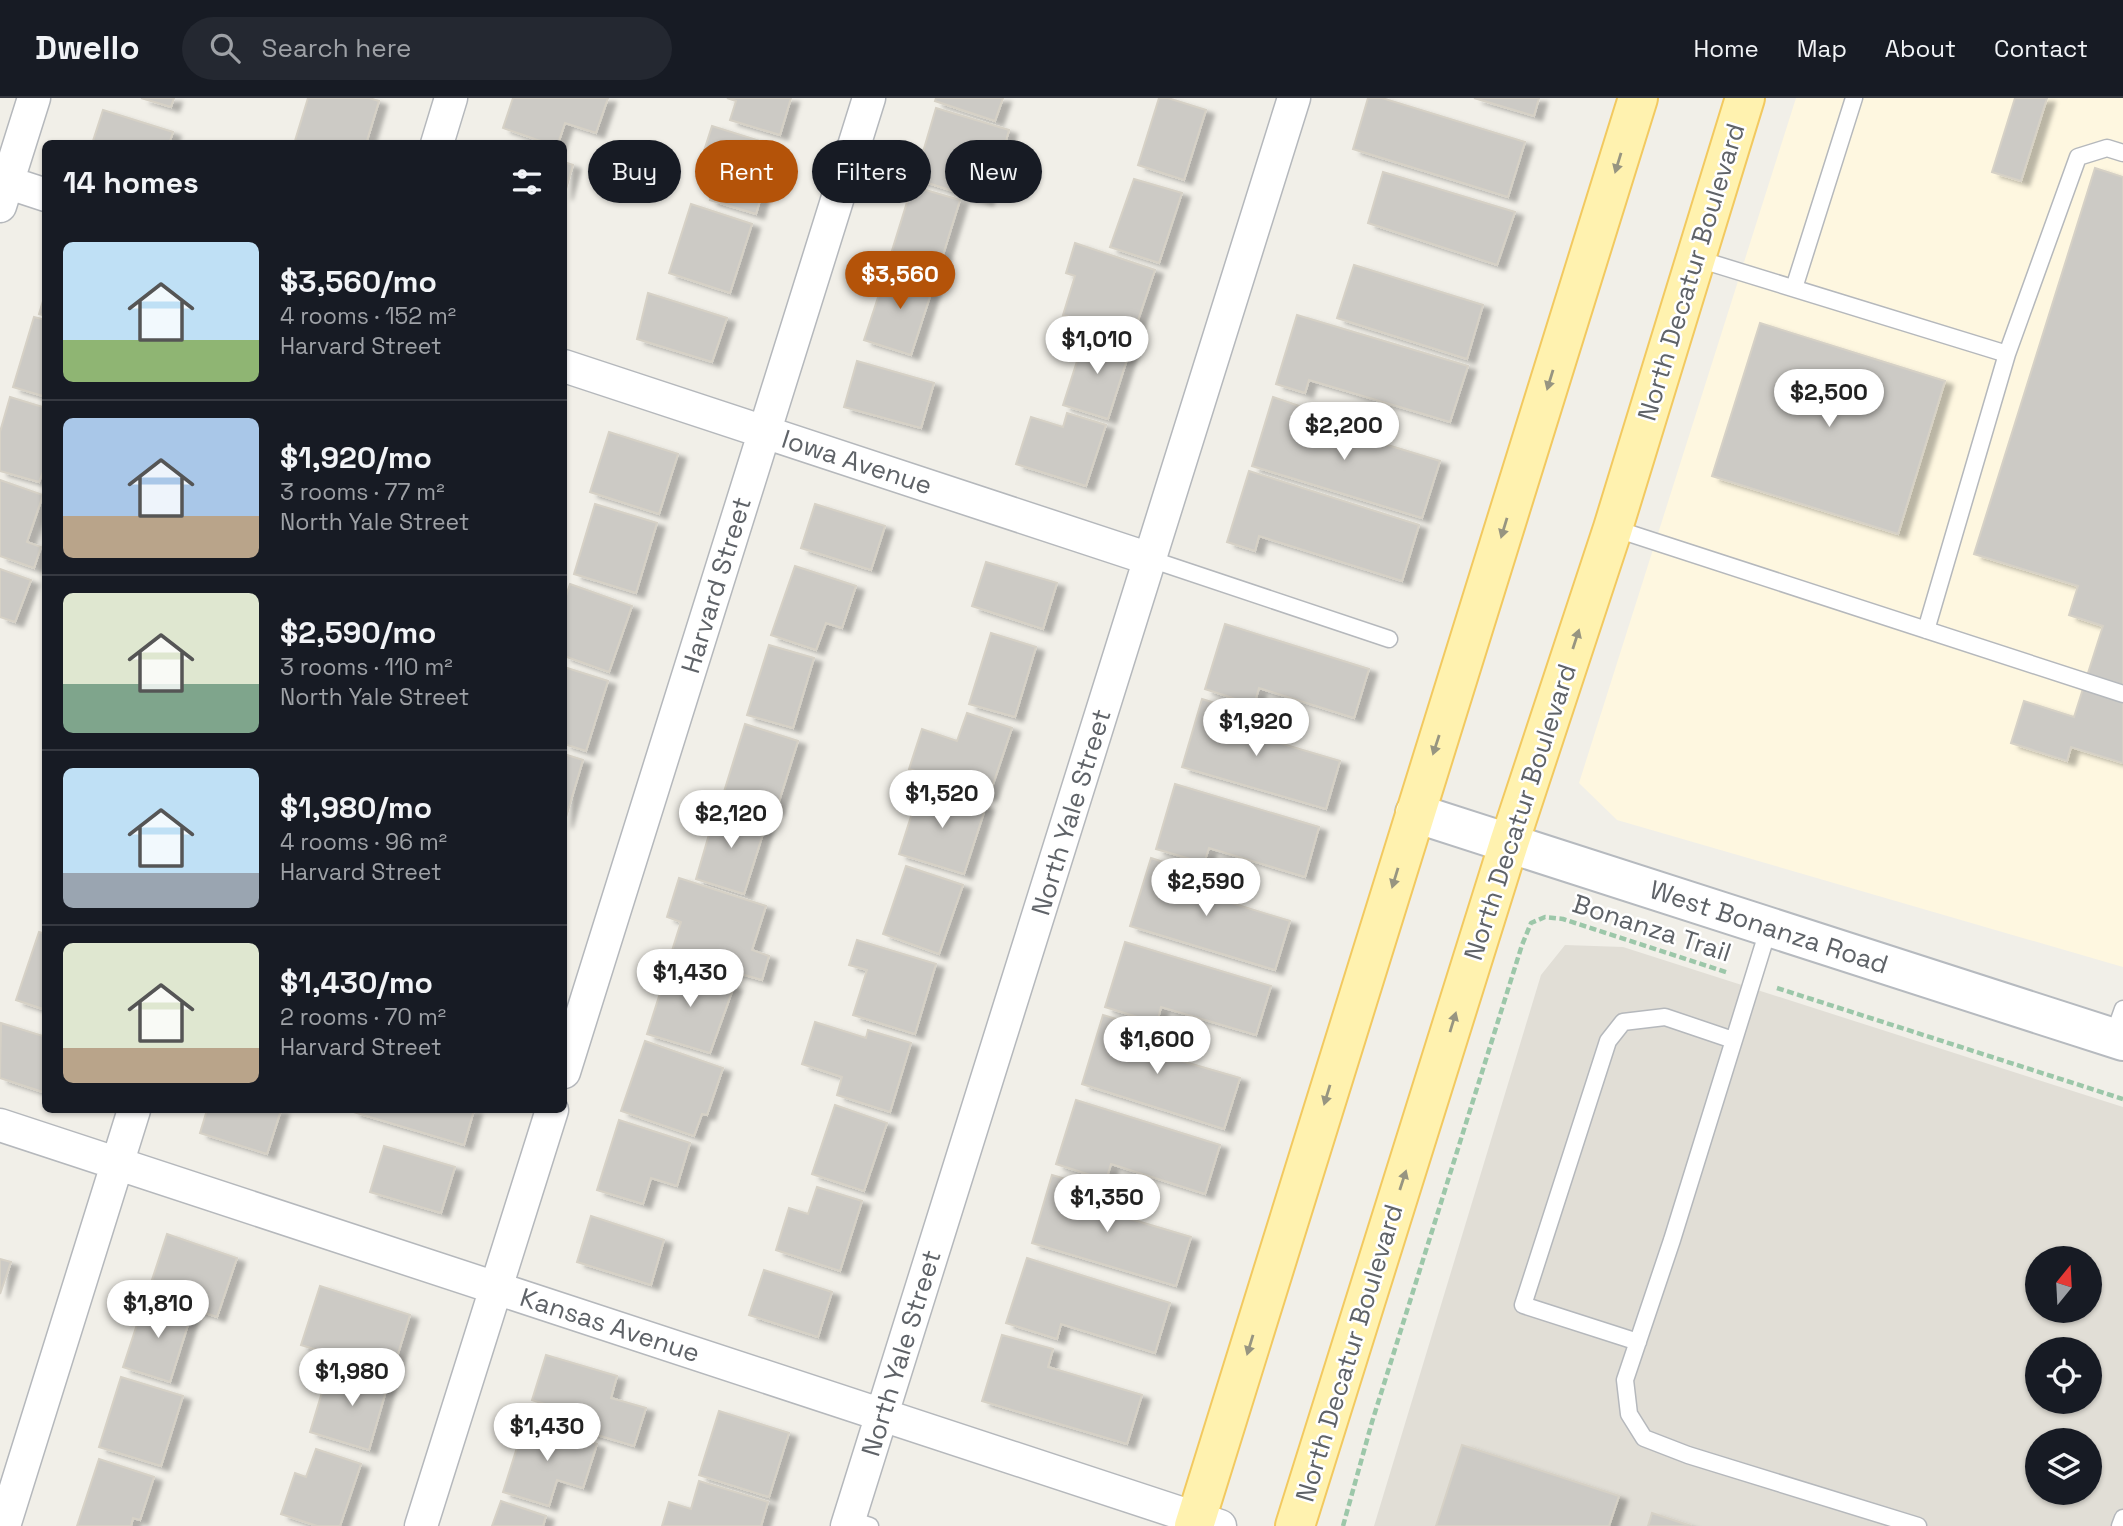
<!DOCTYPE html>
<meta charset="utf-8">
<style>
:root{--surface:#171b24;--page:#242831;--text:#f1f3f6;--muted:#9ea1a6;--line:#363941;--accent:#b45309}
body{margin:0;font-family:"Space Grotesk",sans-serif;background:var(--page);color:var(--text);height:100vh;display:flex;flex-direction:column;font-size:26px;white-space:nowrap}
*{box-sizing:border-box;margin:0}
p{font-size:23px;color:var(--muted)}
.icon{flex:none;width:38px;height:38px;fill:none;stroke:currentColor;stroke-width:2;stroke-linecap:round;stroke-linejoin:round}
.map{position:relative;flex:1;overflow:hidden}
.panel{position:absolute;left:42px;top:42px;width:525px;height:973px;display:flex;flex-direction:column;background:var(--surface);border-radius:10px;box-shadow:0 2px 5px #0004}
.panel>*{flex:none}
.top-card{position:absolute;left:588px;top:42px;width:665px;height:63px;display:flex;gap:14px}
.needle{width:46px;rotate:18deg}
.tools{position:absolute;left:2025px;top:1148px;display:grid;gap:14px}
.tools a{display:grid;place-items:center;width:77px;height:77px;border-radius:50%;background:var(--surface);box-shadow:0 2px 5px #0004;font-size:35px}
.price{position:absolute;translate:-50% -60px;padding:0 16px;border-radius:24px;background:#fff;color:#222;font-size:23px;line-height:46px;filter:drop-shadow(0 2px 4px #0008)}
.price::after{content:'';position:absolute;left:50%;top:42px;width:21px;height:16px;margin-left:-10px;background:inherit;clip-path:polygon(0 0,100% 0,50% 100%)}
.price.selected{background:var(--accent);color:#fff}
ul{padding:0;list-style:none}
li{display:flex;align-items:center;gap:21px;height:175px;padding:0 21px}
li+li{border-top:2px solid var(--line)}
li span{display:grid;place-items:center;flex:none;width:196px;height:140px;border-radius:10px;color:#555}
li>.icon{margin-inline-start:auto}
span .icon{width:84px;height:84px;fill:#fffc;stroke-width:1}
li b{font-size:30px}
h2{display:flex;justify-content:space-between;align-items:center;height:84px;padding:0 21px;font-size:30px}
.tag{padding:0 24px;border-radius:32px;background:var(--surface);box-shadow:0 2px 5px #0004;font-size:24px;line-height:63px}
.tag.selected{background:var(--accent);color:#fff}
header{display:flex;align-items:center;gap:42px;box-sizing:border-box;height:98px;padding:0 35px;background:var(--surface);border-bottom:2px solid var(--line)}
header strong{font-size:33px}
nav{display:flex;gap:38px;margin-inline-start:auto;font-size:24px}
.search{width:490px;height:63px;background:var(--page);display:flex;align-items:center;gap:18px;box-sizing:border-box;padding:0 24px;border-radius:38px;color:var(--muted);font-size:26px}
.map>svg:first-child{display:block}
.commercial{fill:#fef7e0}
.education{fill:#e1ded6;fill-rule:evenodd}
.building{fill:#cccac5;stroke:#d6d1c6;stroke-width:2;filter:url(#shadow)}
.lines{fill:none;stroke-linecap:round;stroke-linejoin:round}
.lane-casing{stroke:#b5b8bc;stroke-width:19}
.street-casing{stroke:#b5b8bc;stroke-width:35}
.secondary-casing{stroke:#b6babf;stroke-width:42}
.primary-casing{stroke:#f2c960;stroke-width:42}
.path{stroke:#9cc7a9;stroke-width:4.5;stroke-dasharray:7 3.5;stroke-linecap:butt}
.lane{stroke:#fff;stroke-width:16}
.street{stroke:#fff;stroke-width:32}
.secondary{stroke:#fff;stroke-width:38}
.primary{stroke:#fff2af;stroke-width:38}
.oneway{fill:#979581}
.labels{text-anchor:middle;dominant-baseline:central;stroke-width:5;stroke-linejoin:round;paint-order:stroke}
.street-label{font-size:26px;fill:#5f6368;stroke:#fff}
</style>
<header>
<strong>Dwello</strong>
<div class="search"><svg class="icon" aria-label="search" viewBox="0 0 24 24"><circle cx="10" cy="10" r="6"/><path d="M15 15l6 6"/></svg>Search here</div>
<nav><a>Home</a><a>Map</a><a>About</a><a>Contact</a></nav>
</header>
<div class="map">
<svg width="2123" height="1428" viewBox="0 0 2123 1428">
<defs>
<filter id="shadow"><feDropShadow dx="8" dy="4.5" stdDeviation="2" flood-color="#0004"/></filter>
</defs>
<rect width="100%" height="100%" fill="#f1efe8"/>
<path class="commercial" d="M1796,0H2123V869L1617,722L1579,685Z"/>
<path class="education" d="M1565,847L1623,849L2123,1009V1428H1374L1541,877ZM2037,1160H2090V1213H2037ZM2037,1251H2090V1304H2037ZM2037,1342H2090V1395H2037Z"/>
<path class="building" d="M141,0H174L171,9Z
M308,0H369L379,3L366,46H294Z
M513,0H608L596,35L565,25L558,46H549L503,30Z
M727,0H791L780,37L730,22L736,3Z
M936,0H1003L995,23L935,3Z
M1159,0H1168L1206,12L1184,82L1138,67Z
M1368,0H1382L1525,44L1508,99L1353,51Z
M1474,0H1539L1534,18Z
M2015,0H2047L2021,83L1992,74Z
M936,10L1009,32L1002,57L1014,61L1008,82L993,77L985,103L915,81Z
M103,12L173,34L169,46H92Z
M712,28L776,48L756,116L710,102L715,84L696,78Z
M564,64L573,67L564,98Z
M2095,70L2123,79V665L2071,649L2067,663L2011,645L2024,603L2074,619L2103,528L2069,517L2078,488L1974,456Z
M1383,74L1515,114L1497,167L1368,125Z
M1134,81L1182,95L1159,165L1110,149Z
M912,88L960,102L938,173L890,159Z
M691,106L752,126L730,195L669,175Z
M1075,145L1155,172L1132,240L1063,217L1075,178L1066,175Z
M1354,167L1483,207L1467,261L1337,220Z
M888,169L935,183L911,257L864,242Z
M46,193V218L39,216Z
M648,195L727,220L712,264L637,241Z
M1297,217L1468,268L1450,324L1309,282L1305,295L1276,286Z
M34,219L46,222V299L13,289Z
M1760,225L1945,283L1898,436L1712,378Z
M1086,235L1131,249L1108,321L1063,307Z
M857,263L934,285L921,330L844,309Z
M10,299L46,310V366L39,384L0,373V334Z
M1273,299L1299,308L1296,319L1440,363L1422,420L1252,368Z
M1067,315L1106,327L1086,388L1016,366L1031,319L1063,329Z
M609,334L678,356L659,416L590,394Z
M1249,373L1419,427L1402,483L1259,438L1255,453L1227,444Z
M0,382L43,397L27,444L41,449L34,470L0,458Z
M595,406L657,425L636,495L574,476Z
M815,406L885,428L871,472L801,450Z
M986,464L1057,485L1043,531L972,508Z
M795,468L856,488L842,530L826,525L816,552L771,537Z
M0,471L31,482L15,524L0,519Z
M570,486L632,508L609,574L564,558V504Z
M1225,526L1369,571L1354,620L1259,590L1254,607L1205,591Z
M991,535L1036,549L1015,619L969,606Z
M769,547L814,560L793,630L747,617Z
M564,569L608,583L586,653L564,646Z
M1202,601L1251,616L1246,635L1340,663L1326,711L1182,669Z
M967,615L1012,630L989,698L909,671L922,631L957,643Z
M745,626L798,643L776,713L723,697Z
M564,656L583,662L564,726Z
M1175,686L1319,729L1305,779L1209,750L1204,765L1156,751Z
M921,687L986,708L964,776L899,756Z
M717,709L767,723L744,796L696,781Z
M1151,760L1201,776L1196,794L1290,823L1275,872L1130,828Z
M906,768L963,787L939,856L883,836Z
M679,780L766,808L752,852L769,858L762,882L671,856L681,824L667,819Z
M39,834L46,836V912L16,902Z
M857,842L936,866L915,936L853,917L867,872L849,867Z
M1125,844L1271,888L1256,937L1161,909L1157,925L1105,909Z
M669,867L734,888L710,955L647,936Z
M1103,917L1153,932L1147,953L1240,980L1224,1031L1082,986Z
M815,924L866,940L868,932L911,945L890,1014L837,997L842,979L802,966Z
M1,925L46,939V995L0,980Z
M645,943L723,970L707,1017L702,1016L694,1038L621,1013Z
M1076,1002L1220,1047L1205,1096L1111,1066L1106,1082L1056,1066Z
M835,1007L887,1025L864,1093L812,1076Z
M207,1012H281L267,1056L200,1035Z
M354,1012H474L464,1047L353,1014Z
M619,1022L690,1045L677,1088L651,1080L643,1106L597,1092Z
M384,1048L455,1069L441,1115L370,1094Z
M1052,1077L1103,1092L1097,1111L1191,1139L1176,1188L1032,1145Z
M817,1089L862,1103L840,1173L776,1152L789,1110L808,1116Z
M591,1118L664,1142L651,1187L577,1164Z
M167,1136L237,1160L217,1219L166,1202L170,1189L152,1182Z
M1027,1160L1170,1205L1155,1255L1061,1226L1057,1241L1006,1225Z
M0,1161L11,1164L0,1196Z
M764,1172L832,1194L818,1239L749,1217Z
M320,1188L410,1217L392,1275L301,1247Z
M146,1199L192,1214L170,1284L123,1269Z
M1002,1237L1053,1251L1048,1269L1142,1297L1127,1346L982,1303Z
M546,1257L617,1278L611,1300L646,1310L634,1348L560,1326L564,1312L532,1302Z
M344,1266L390,1279L369,1352L310,1334L323,1291L336,1295Z
M121,1279L183,1298L161,1368L99,1349Z
M719,1313L789,1335L769,1399L699,1377Z
M525,1324L597,1346L583,1390L557,1382L549,1408L503,1394Z
M1462,1347L1619,1398L1609,1428H1436Z
M316,1351L361,1366L340,1428H317L281,1416L295,1375L306,1379Z
M99,1361L154,1379L140,1422L133,1420L131,1428H77Z
M699,1383L768,1404L761,1428H662L669,1404L691,1411Z
M501,1403L546,1418L543,1428H492Z
M1652,1415L1691,1428H1648Z"/>
<g class="lines">
<g class="lane-casing">
<path id="lane" d="M1695,160L2007,256L2078,59L2107,50L2123,55
M1794,190L1854,0
M1613,430L2123,596
M1150,461L1389,541
M1926,532L2007,256
M1769,829L1672,1142L1625,1282L1629,1316L1644,1340L1688,1357L1918,1428
M2113,939L2123,911
M1638,1244L1523,1207L1608,943L1623,924L1665,919L1733,942
M849,1421L870,1428
M2120,1428L2123,1420"/>
</g>
<g class="street-casing">
<path id="street" d="M437,46L451,0
M0,82L46,97
M0,108L34,0
M564,268L1150,461
M564,974L869,0
M0,1027L1220,1428
M4,1428L134,1012
M421,1428L552,1012
M847,1428L1294,0"/>
</g>
<g class="secondary-casing">
<path id="secondary" d="M1415,715L2123,943"/>
</g>
<g class="primary-casing">
<path id="primary" d="M1194,1428L1638,0
M1295,1428L1509,745L1613,430L1745,0"/>
</g>
<path class="path" d="M1777,890L2123,1001
M1343,1428L1372,1324L1522,847L1531,825L1545,819L1563,821L1729,875"/>
<use href="#lane" class="lane"/>
<use href="#street" class="street"/>
<use href="#secondary" class="secondary"/>
<use href="#primary" class="primary"/>
</g>
<defs><path id="oneway-solid" d="M-6-.8H1V-3.2L6.5 0L1 3.2V.8H-6Z" transform="scale(1.75)"/></defs>
<g class="oneway">
<use href="#oneway-solid" transform="translate(1618 65) rotate(107)"/>
<use href="#oneway-solid" transform="translate(1550 282) rotate(107)"/>
<use href="#oneway-solid" transform="translate(1504 430) rotate(107)"/>
<use href="#oneway-solid" transform="translate(1576 541) rotate(-72)"/>
<use href="#oneway-solid" transform="translate(1436 647) rotate(108)"/>
<use href="#oneway-solid" transform="translate(1395 780) rotate(107)"/>
<use href="#oneway-solid" transform="translate(1453 924) rotate(-73)"/>
<use href="#oneway-solid" transform="translate(1327 997) rotate(107)"/>
<use href="#oneway-solid" transform="translate(1403 1082) rotate(-72)"/>
<use href="#oneway-solid" transform="translate(1250 1247) rotate(107)"/>
</g>
<g class="labels">
<g class="street-label">
<text transform="translate(1691 174) rotate(-73)">North Decatur Boulevard</text>
<text transform="translate(857 364) rotate(18)">Iowa Avenue</text>
<text transform="translate(716 487) rotate(-73)">Harvard Street</text>
<text transform="translate(1071 714) rotate(-73)">North Yale Street</text>
<text transform="translate(1520 714) rotate(-72)">North Decatur Boulevard</text>
<text transform="translate(1769 829) rotate(18)">West Bonanza Road</text>
<text transform="translate(1652 830) rotate(18)">Bonanza Trail</text>
<text transform="translate(610 1227) rotate(18)">Kansas Avenue</text>
<text transform="translate(901 1255) rotate(-73)">North Yale Street</text>
<text transform="translate(1349 1255) rotate(-73)">North Decatur Boulevard</text>
</g>
</g>
</svg>
<div class="tools">
<a><svg class="needle" viewBox="-14 -14 28 28"><path d="M0-13l5 13h-10z" fill="#e53935"/><path d="M0 13l5-13h-10z" fill="#9ea1a6"/></svg></a>
<a><svg class="icon" aria-label="locate" viewBox="0 0 24 24"><circle cx="12" cy="12" r="6"/><path d="M12 2v4M12 18v4M2 12h4M18 12h4"/></svg></a>
<a><svg class="icon" aria-label="layers" viewBox="0 0 24 24"><path d="M12 4l9 5-9 5-9-5zM3 14l9 5 9-5"/></svg></a>
</div>
<b class="price selected" style="left:900px;top:213px">$3,560</b>
<b class="price" style="left:1097px;top:278px">$1,010</b>
<b class="price" style="left:1829px;top:331px">$2,500</b>
<b class="price" style="left:1344px;top:364px">$2,200</b>
<b class="price" style="left:1256px;top:660px">$1,920</b>
<b class="price" style="left:942px;top:732px">$1,520</b>
<b class="price" style="left:731px;top:752px">$2,120</b>
<b class="price" style="left:1206px;top:820px">$2,590</b>
<b class="price" style="left:690px;top:911px">$1,430</b>
<b class="price" style="left:1157px;top:978px">$1,600</b>
<b class="price" style="left:1107px;top:1136px">$1,350</b>
<b class="price" style="left:158px;top:1242px">$1,810</b>
<b class="price" style="left:352px;top:1310px">$1,980</b>
<b class="price" style="left:547px;top:1365px">$1,430</b>
<div class="top-card">
<a class="tag">Buy</a>
<a class="tag selected">Rent</a>
<a class="tag">Filters</a>
<a class="tag">New</a>
</div>
<section class="panel">
<h2>14 homes<svg class="icon" aria-label="filters" viewBox="0 0 24 24"><path d="M4 7h16M4 17h16"/><circle cx="9" cy="7" r="2"/><circle cx="15" cy="17" r="2"/></svg></h2>
<ul>
<li><span style="background:linear-gradient(#bfe0f5 70%,#8fb573 0)"><svg class="icon" aria-label="home" viewBox="0 0 24 24"><path d="M3 11l9-7 9 7M6 9v11h12V9"/></svg></span><div><b>$3,560/mo</b><p>4 rooms · 152 m²</p><p>Harvard Street</p></div></li>
<li><span style="background:linear-gradient(#a9c7e8 70%,#b9a48a 0)"><svg class="icon" aria-label="home" viewBox="0 0 24 24"><path d="M3 11l9-7 9 7M6 9v11h12V9"/></svg></span><div><b>$1,920/mo</b><p>3 rooms · 77 m²</p><p>North Yale Street</p></div></li>
<li><span style="background:linear-gradient(#dfe7d0 65%,#7fa58c 0)"><svg class="icon" aria-label="home" viewBox="0 0 24 24"><path d="M3 11l9-7 9 7M6 9v11h12V9"/></svg></span><div><b>$2,590/mo</b><p>3 rooms · 110 m²</p><p>North Yale Street</p></div></li>
<li><span style="background:linear-gradient(#bfe0f5 75%,#9aa5b1 0)"><svg class="icon" aria-label="home" viewBox="0 0 24 24"><path d="M3 11l9-7 9 7M6 9v11h12V9"/></svg></span><div><b>$1,980/mo</b><p>4 rooms · 96 m²</p><p>Harvard Street</p></div></li>
<li><span style="background:linear-gradient(#dfe7d0 75%,#b9a48a 0)"><svg class="icon" aria-label="home" viewBox="0 0 24 24"><path d="M3 11l9-7 9 7M6 9v11h12V9"/></svg></span><div><b>$1,430/mo</b><p>2 rooms · 70 m²</p><p>Harvard Street</p></div></li>
</ul>
</section>
</div>
